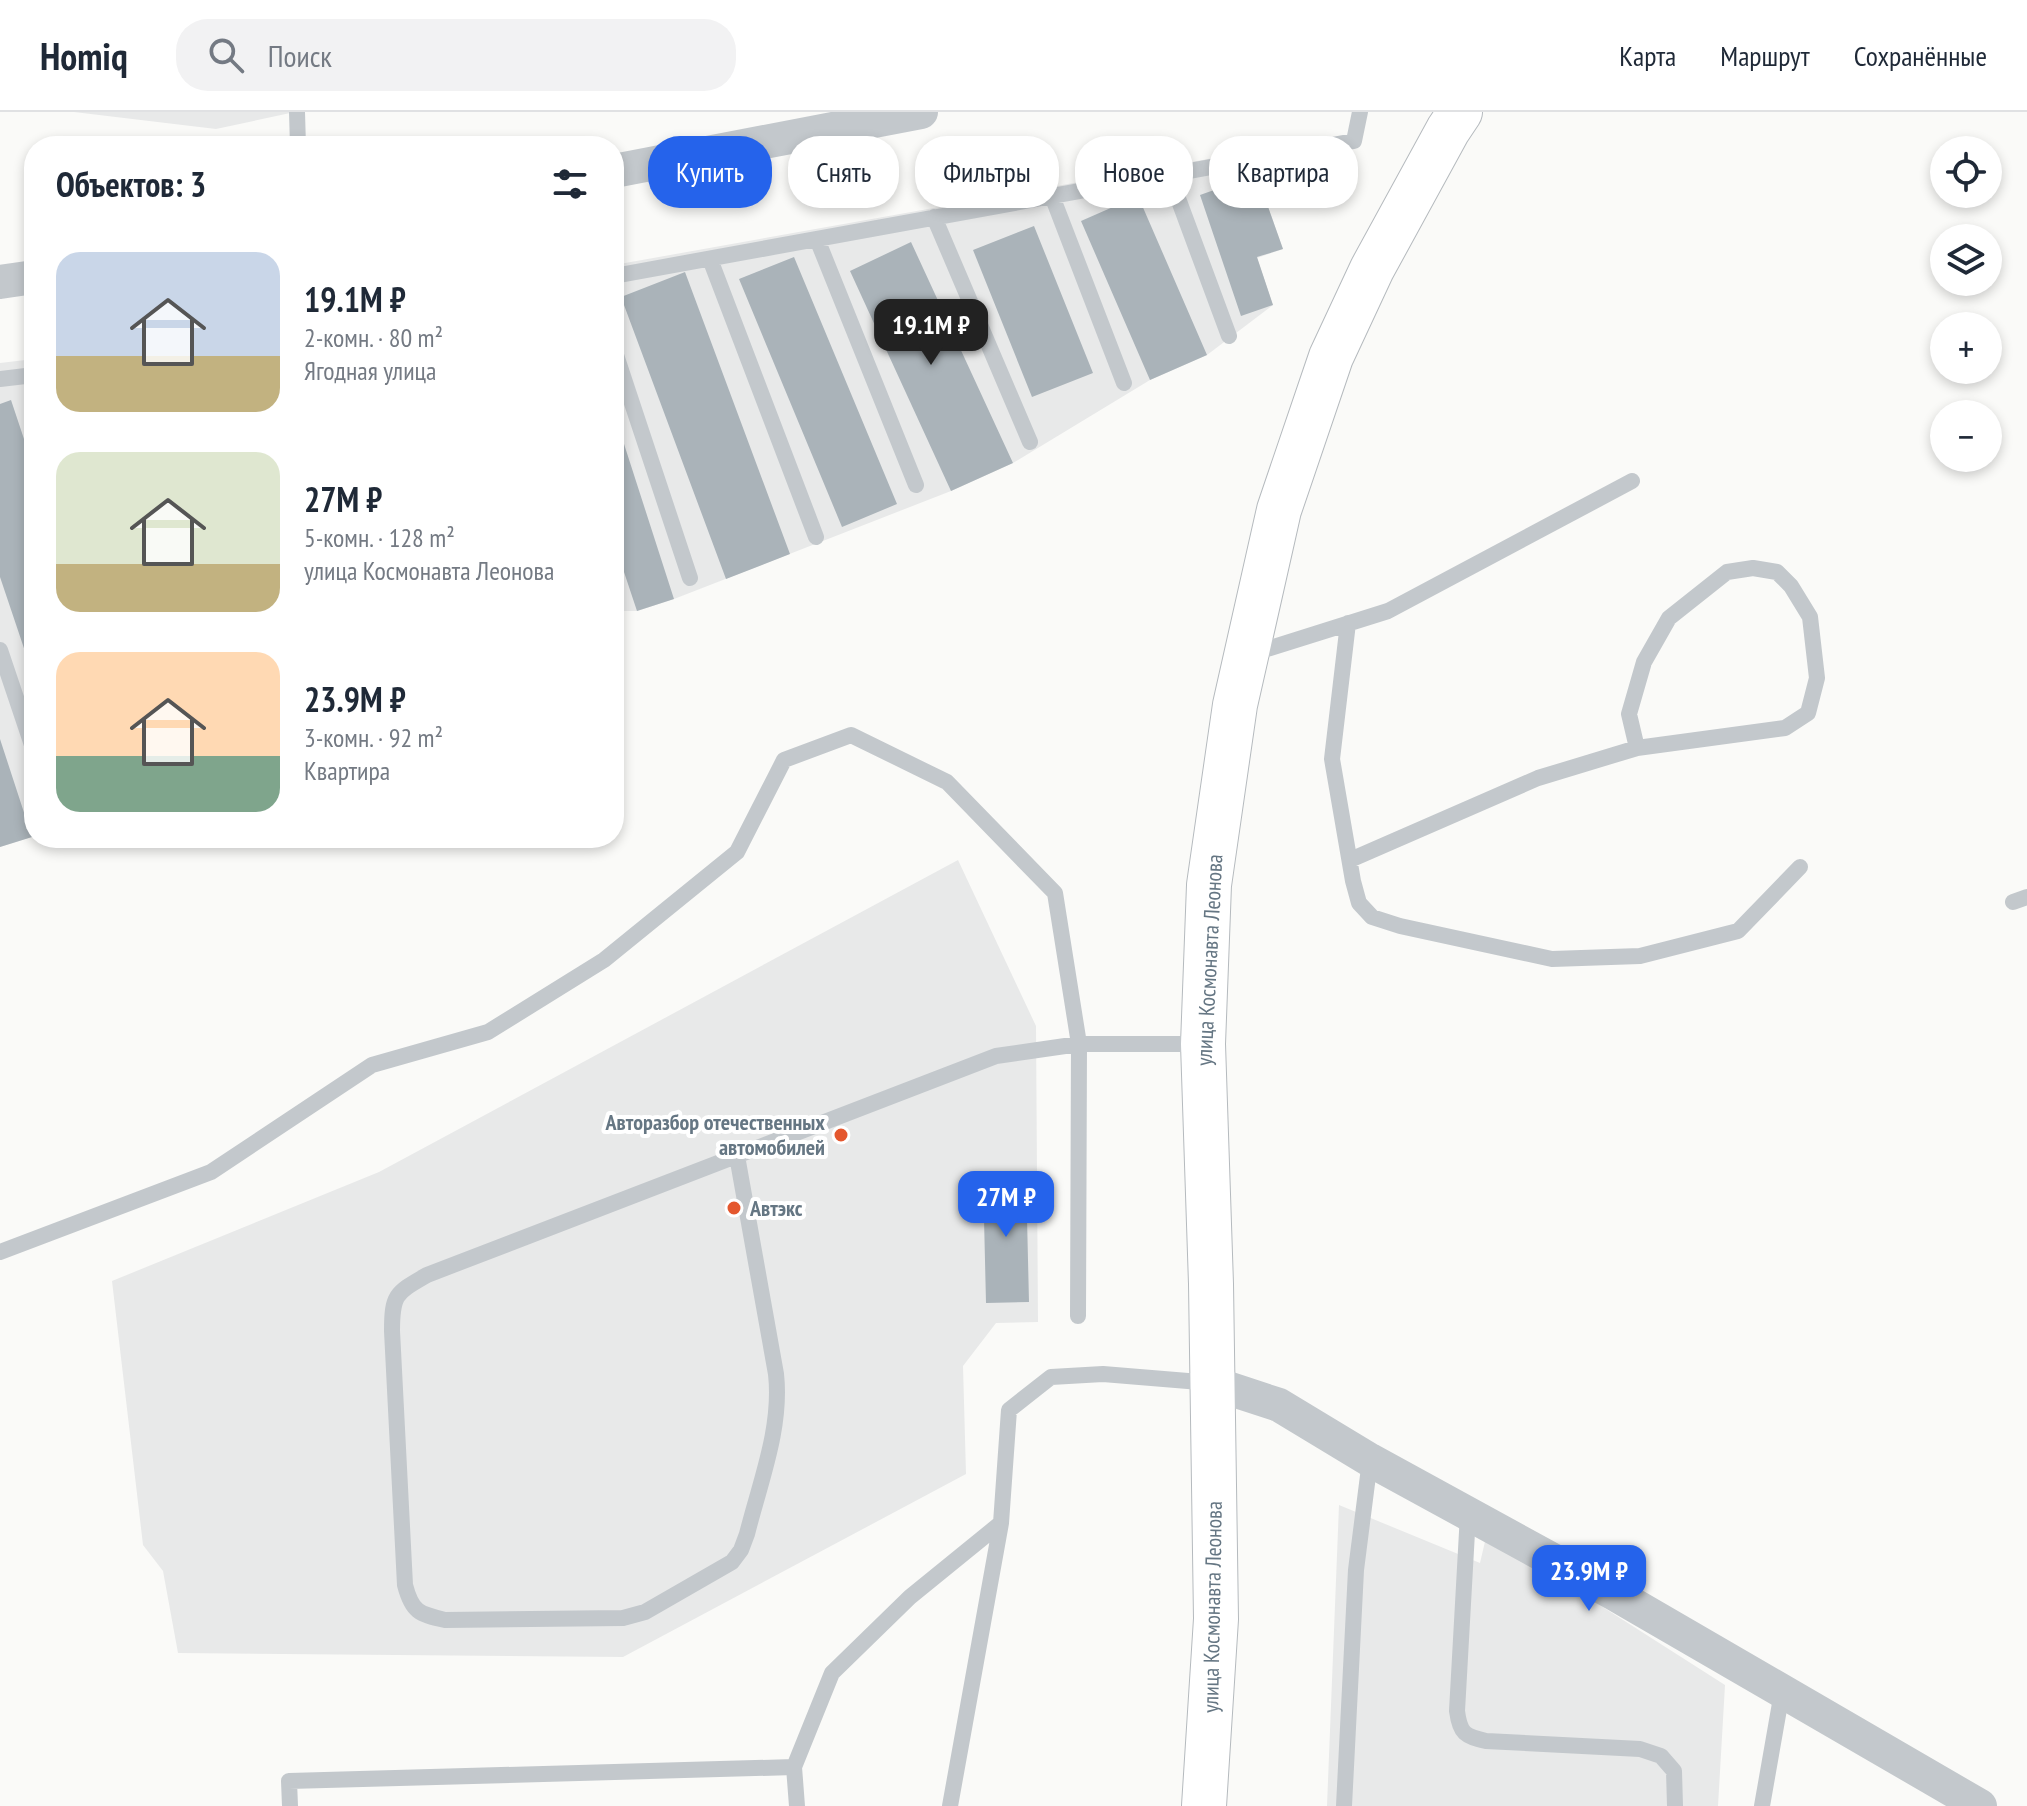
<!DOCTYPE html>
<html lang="ru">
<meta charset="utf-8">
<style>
:root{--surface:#fff;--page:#f2f2f3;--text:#1f2937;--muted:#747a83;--line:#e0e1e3;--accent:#2563eb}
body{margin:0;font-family:"PT Sans Narrow",sans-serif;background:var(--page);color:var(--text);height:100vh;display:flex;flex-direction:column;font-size:30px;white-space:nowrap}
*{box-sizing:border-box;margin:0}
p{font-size:26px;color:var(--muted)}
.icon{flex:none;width:44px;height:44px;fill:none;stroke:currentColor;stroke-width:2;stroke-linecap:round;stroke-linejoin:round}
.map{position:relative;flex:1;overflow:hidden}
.sheet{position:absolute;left:24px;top:24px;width:600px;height:712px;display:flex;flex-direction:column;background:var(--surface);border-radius:32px;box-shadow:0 4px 12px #0003}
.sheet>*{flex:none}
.banner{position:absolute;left:648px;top:24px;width:760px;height:72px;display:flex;gap:16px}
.controls{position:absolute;left:1930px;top:24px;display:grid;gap:16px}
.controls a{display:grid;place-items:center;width:72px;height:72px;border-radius:50%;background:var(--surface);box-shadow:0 4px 12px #0003;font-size:40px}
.price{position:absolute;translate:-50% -68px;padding:0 18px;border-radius:16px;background:var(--accent);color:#fff;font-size:26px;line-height:52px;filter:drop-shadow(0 2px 4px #0008)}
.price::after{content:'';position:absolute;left:50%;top:48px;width:24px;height:18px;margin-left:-12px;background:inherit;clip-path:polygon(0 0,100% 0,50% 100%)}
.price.current{background:#222;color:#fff}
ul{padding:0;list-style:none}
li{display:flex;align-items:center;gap:24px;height:200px;padding:0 32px}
li span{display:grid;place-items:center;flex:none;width:224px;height:160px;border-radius:24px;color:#555}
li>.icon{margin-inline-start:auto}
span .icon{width:96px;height:96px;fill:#fffc;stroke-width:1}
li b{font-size:34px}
h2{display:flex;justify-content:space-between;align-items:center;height:96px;padding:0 32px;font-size:34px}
.pill{padding:0 28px;border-radius:32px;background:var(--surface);box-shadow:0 4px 12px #0003;font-size:28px;line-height:72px}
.pill.current{background:var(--accent);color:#fff}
header{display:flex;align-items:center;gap:48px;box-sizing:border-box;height:112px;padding:0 40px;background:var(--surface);border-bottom:2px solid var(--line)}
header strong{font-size:38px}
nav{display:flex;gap:44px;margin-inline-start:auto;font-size:28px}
.search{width:560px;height:72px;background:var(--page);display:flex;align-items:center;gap:20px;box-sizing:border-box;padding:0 28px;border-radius:32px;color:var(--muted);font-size:30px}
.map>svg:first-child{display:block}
.built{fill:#e8e9e9}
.building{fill:#aab3b9}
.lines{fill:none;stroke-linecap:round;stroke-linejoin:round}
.primary-casing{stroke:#b5babe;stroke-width:46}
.service{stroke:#c3c8cc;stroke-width:16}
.minor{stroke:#c3c8cc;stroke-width:34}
.primary{stroke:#fff;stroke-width:44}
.poi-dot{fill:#e4572e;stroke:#fff;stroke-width:3}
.labels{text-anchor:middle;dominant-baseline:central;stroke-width:8;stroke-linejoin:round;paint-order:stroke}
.street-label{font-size:22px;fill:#657683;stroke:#fff}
.poi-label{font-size:22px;font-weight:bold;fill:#657683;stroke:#fff;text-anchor:end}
</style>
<header>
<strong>Homiq</strong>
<div class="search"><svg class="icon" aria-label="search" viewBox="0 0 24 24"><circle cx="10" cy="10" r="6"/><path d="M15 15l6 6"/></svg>Поиск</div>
<nav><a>Карта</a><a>Маршрут</a><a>Сохранённые</a></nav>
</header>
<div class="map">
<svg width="2027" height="1694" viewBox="0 0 2027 1694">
<rect width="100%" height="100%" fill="#fafaf8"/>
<path class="built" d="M74,0H295L216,17Z
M1225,44L1234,80L1260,72L1283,137L1257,146L1273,193L1207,243L1150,268L1013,351L951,379L674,487L637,499H614V153Z
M34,247V722L32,725L0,735V251Z
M958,748L1036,914L1038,1210L996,1211L963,1254L966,1362L623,1545L178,1541L163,1459L143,1433L112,1169L379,1060Z
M1339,1393L1480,1451L1487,1421L1725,1573L1718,1694H1327Z"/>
<path class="building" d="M1231,72L1234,81L1260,72L1283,137L1257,145L1273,193L1241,204L1200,83Z
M1138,84L1207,243L1150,268L1081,109Z
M1034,114L1093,261L1032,285L973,138Z
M911,130L1013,351L951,379L850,159Z
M794,145L897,392L842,415L739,167Z
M685,160L790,442L726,467L621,185Z
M11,288L34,357L33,563L0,465V292Z
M615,304L674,487L637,499L621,451L614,453Z
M0,627L32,725L0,735Z
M1026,1063L1029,1190L986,1191L983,1064Z"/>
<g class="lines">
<g class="primary-casing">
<path id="primary" d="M1204,1694L1216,1507L1211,1172L1203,932L1209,773L1235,593L1279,398L1331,245L1372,157L1448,18L1460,0"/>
</g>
<path class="service" d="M297,0L298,34
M1169,62L1229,224
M1052,84L1124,271
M934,105L1030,330
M817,127L916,373
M710,147L816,425
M614,164L1354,29L1360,0
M614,237L690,466
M0,267L34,263
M1348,511L1332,647L1353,769L1359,791L1372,805L1400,814L1552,847L1640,844L1738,819L1800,755
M0,538L34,639
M1251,542L1388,499L1632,369
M1350,748L1538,666L1637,636L1785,616L1808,601L1817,566L1810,505L1791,474L1777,460L1753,456L1727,460L1669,506L1644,550L1629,602L1637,636
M2013,790L2027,785
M737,1044L776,1262C782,1316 760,1370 747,1422L741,1438L732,1450L645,1500L623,1506L445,1508C419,1502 412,1500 405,1473L392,1219C392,1182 396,1181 427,1163L996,944L1079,932H1201
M0,1140L211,1060L372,953L488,920L604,848L737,740L784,648L851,623L947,670L1055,781L1079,932L1078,1204
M1468,1402L1457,1599C1460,1622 1465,1624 1486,1629L1640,1637L1661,1644L1674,1659L1675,1694
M794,1655L832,1561L910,1485L1001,1411L1009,1298L1051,1265L1103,1262L1212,1271
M290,1694L289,1669L794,1655L797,1694
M950,1694L1001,1411
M1344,1694L1356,1458L1370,1348
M1762,1694L1782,1580"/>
<path class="minor" d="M614,59L921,0
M0,170L34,165
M1212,1271L1279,1293L1370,1348L1613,1481L1980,1694"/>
<use href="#primary" class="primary"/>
</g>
<g class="poi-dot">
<circle cx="841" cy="1023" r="8"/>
<circle cx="734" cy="1096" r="8"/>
</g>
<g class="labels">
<g class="street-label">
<text transform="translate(1209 848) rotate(-87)">улица Космонавта Леонова</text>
<text transform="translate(1212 1495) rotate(-89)">улица Космонавта Леонова</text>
</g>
<g class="poi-label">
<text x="825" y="1010">Авторазбор отечественных<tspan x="825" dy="25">автомобилей</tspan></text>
<text x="750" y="1096" text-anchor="start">Автэкс</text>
</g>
</g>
</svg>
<div class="controls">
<a><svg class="icon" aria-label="locate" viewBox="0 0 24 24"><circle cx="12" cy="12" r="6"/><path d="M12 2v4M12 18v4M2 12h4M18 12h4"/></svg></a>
<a><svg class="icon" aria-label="layers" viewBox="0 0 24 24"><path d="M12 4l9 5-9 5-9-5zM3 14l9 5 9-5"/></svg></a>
<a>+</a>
<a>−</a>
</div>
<b class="price current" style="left:931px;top:255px">19.1M ₽</b>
<b class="price" style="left:1006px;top:1127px">27M ₽</b>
<b class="price" style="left:1589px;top:1501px">23.9M ₽</b>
<div class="banner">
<a class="pill current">Купить</a>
<a class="pill">Снять</a>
<a class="pill">Фильтры</a>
<a class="pill">Новое</a>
<a class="pill">Квартира</a>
</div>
<section class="sheet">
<h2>Объектов: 3<svg class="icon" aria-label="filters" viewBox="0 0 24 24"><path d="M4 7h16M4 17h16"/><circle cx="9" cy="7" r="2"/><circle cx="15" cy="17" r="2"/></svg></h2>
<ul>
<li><span style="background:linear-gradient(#c9d6e8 65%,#c2b280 0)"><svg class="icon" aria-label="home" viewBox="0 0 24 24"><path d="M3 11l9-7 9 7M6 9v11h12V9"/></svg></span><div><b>19.1M ₽</b><p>2-комн. · 80 m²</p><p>Ягодная улица</p></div></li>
<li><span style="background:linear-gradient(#dfe7d0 70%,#c2b280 0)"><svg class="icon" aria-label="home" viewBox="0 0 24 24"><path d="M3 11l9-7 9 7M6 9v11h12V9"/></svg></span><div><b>27M ₽</b><p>5-комн. · 128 m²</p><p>улица Космонавта Леонова</p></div></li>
<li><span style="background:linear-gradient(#ffd9b3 65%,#7fa58c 0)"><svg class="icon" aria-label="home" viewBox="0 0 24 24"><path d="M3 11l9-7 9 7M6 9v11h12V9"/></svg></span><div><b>23.9M ₽</b><p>3-комн. · 92 m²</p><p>Квартира</p></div></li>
</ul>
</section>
</div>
